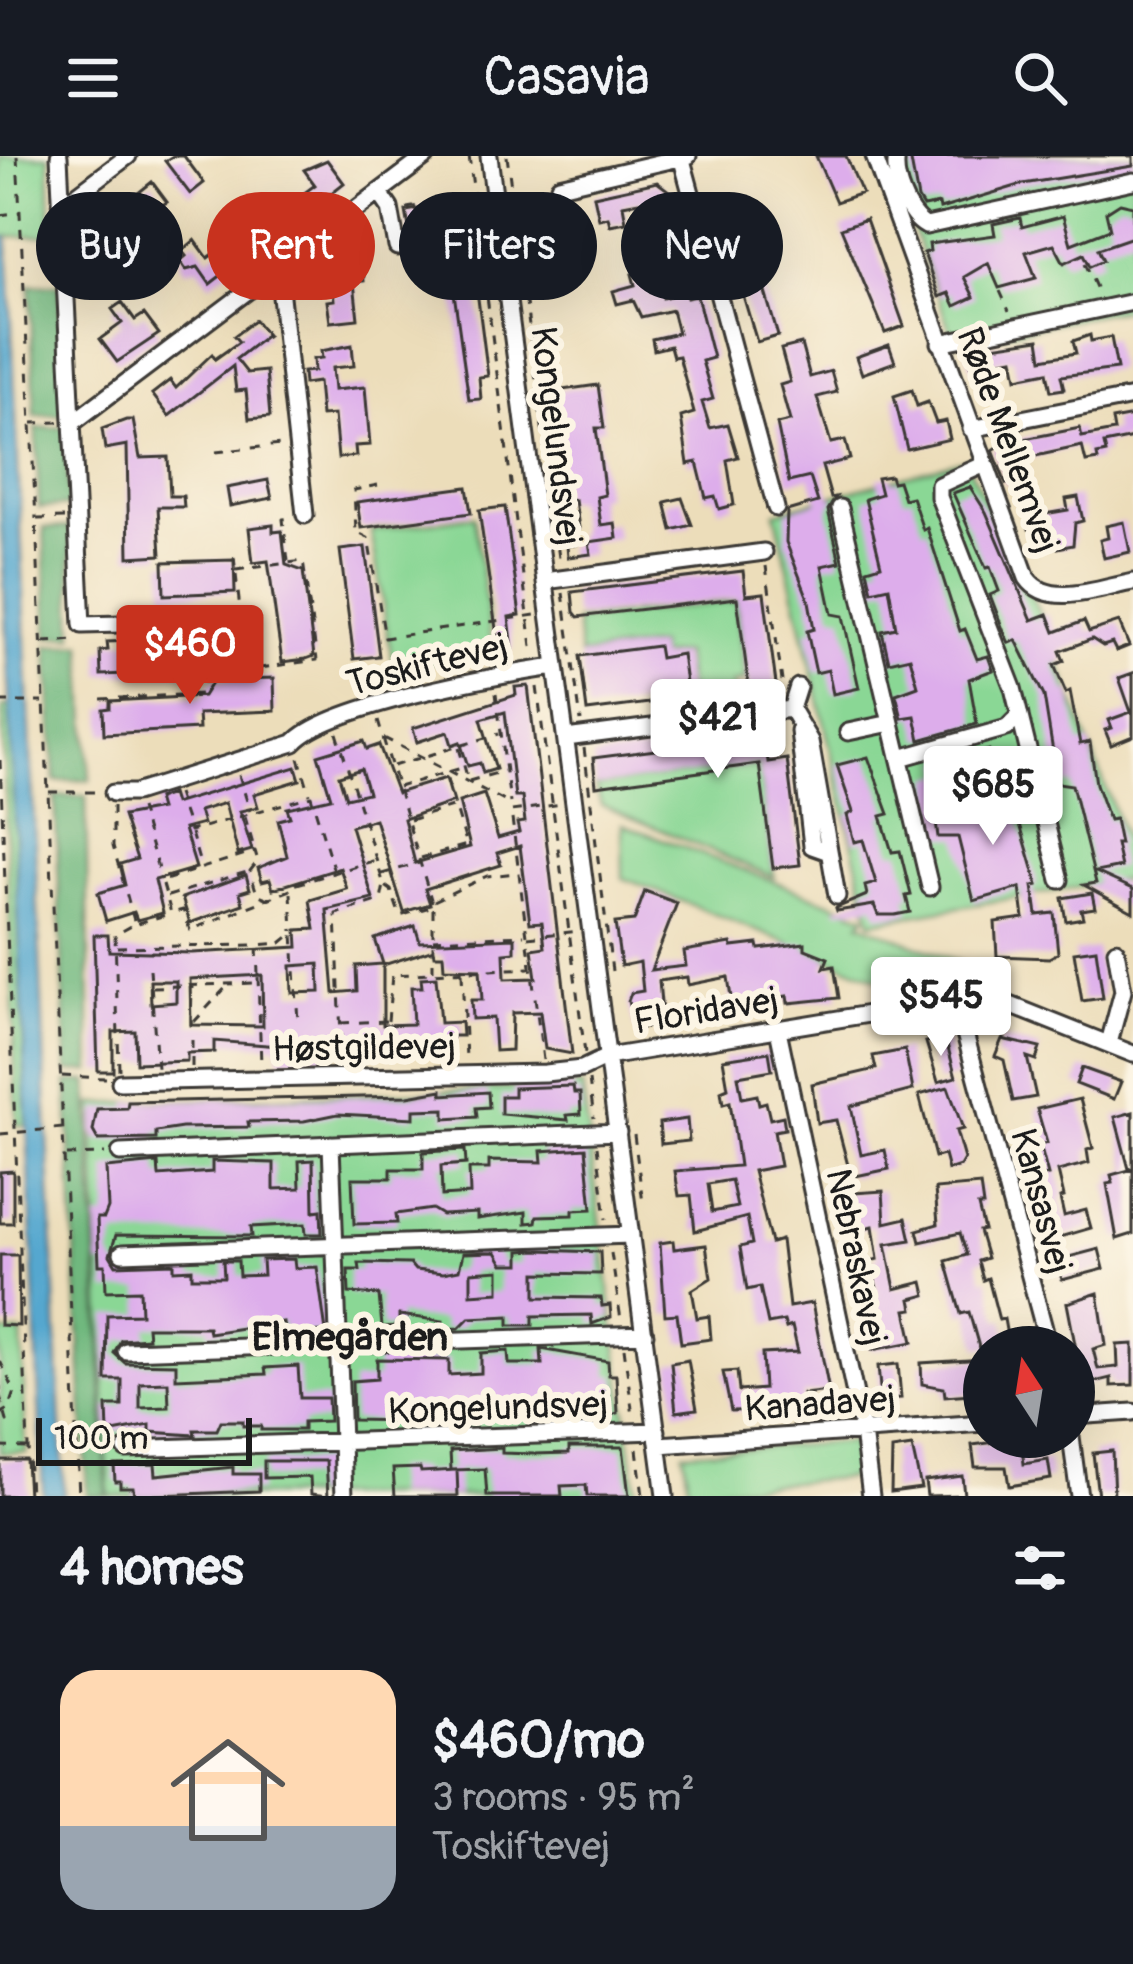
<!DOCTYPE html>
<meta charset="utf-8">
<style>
:root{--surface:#171b24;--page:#242831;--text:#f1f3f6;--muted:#9ea1a6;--line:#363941;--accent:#c8321e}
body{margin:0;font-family:Pangolin,sans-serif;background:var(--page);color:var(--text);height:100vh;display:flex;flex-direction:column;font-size:45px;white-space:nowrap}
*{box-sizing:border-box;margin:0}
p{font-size:39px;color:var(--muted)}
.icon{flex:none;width:66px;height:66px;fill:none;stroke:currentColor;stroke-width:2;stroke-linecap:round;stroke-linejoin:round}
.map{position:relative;height:1340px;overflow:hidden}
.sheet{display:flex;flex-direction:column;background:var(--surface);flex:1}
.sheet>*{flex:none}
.top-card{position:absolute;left:36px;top:36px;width:1062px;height:108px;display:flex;gap:24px}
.needle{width:78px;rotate:348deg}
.fabs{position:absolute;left:963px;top:1170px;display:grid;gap:24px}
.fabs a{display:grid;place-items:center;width:132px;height:132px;border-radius:50%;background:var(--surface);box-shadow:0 12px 48px #0002;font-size:60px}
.scale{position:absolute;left:36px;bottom:30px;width:216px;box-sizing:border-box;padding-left:12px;border:6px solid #1c1c1c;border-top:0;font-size:33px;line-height:42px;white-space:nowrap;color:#1c1c1c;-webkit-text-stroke:9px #fcf5e5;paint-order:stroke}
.price{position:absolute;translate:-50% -102px;padding:0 27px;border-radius:12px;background:#fff;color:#222;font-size:39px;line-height:78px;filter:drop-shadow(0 3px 6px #0008)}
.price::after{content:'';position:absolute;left:50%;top:72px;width:36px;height:27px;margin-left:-18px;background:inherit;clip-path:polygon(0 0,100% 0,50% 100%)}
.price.active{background:var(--accent);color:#fff}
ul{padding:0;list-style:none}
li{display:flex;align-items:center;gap:36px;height:300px;padding:0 60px}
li+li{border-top:3px solid var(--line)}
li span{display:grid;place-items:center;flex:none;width:336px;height:240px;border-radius:36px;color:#555}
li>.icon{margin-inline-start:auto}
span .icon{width:144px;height:144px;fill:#fffc;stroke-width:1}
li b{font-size:51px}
h2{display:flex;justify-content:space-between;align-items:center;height:144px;padding:0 60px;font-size:51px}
.chip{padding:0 42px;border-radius:54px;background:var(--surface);box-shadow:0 12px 48px #0002;font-size:42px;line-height:108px}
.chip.active{background:var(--accent);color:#fff}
header{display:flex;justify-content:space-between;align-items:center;height:156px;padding:0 60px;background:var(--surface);font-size:54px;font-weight:600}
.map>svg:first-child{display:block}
.green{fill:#8ad795;stroke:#537a58;stroke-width:3}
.forest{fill:#6fb87e;stroke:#466a4d;stroke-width:3}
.water{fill:#54a7cf;stroke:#386276;stroke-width:3}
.building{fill:#ddadeb;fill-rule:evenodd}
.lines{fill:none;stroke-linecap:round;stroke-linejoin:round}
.minor-casing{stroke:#3b3934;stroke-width:21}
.path{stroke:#3b3934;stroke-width:3;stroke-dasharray:9 9;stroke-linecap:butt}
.minor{stroke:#fff;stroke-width:15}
.labels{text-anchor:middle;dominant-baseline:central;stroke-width:12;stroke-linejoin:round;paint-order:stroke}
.street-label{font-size:36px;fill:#1c1c1c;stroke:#fcf5e5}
.neighbourhood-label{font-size:39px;font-weight:bold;fill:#1c1c1c;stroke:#fcf5e5}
</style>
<header><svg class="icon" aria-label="menu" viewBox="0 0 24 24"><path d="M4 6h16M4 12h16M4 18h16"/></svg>Casavia<svg class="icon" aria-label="search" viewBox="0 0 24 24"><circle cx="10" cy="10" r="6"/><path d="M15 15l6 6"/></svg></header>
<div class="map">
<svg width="1133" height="1340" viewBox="0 0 1133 1340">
<rect width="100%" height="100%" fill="#fcf5e5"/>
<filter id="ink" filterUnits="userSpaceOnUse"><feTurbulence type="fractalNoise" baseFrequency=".00833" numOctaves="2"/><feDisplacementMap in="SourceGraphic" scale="24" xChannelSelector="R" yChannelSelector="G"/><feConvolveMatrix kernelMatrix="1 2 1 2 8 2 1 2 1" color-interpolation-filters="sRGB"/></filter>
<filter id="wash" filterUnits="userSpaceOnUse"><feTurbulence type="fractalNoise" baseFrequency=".004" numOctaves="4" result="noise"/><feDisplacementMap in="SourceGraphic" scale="48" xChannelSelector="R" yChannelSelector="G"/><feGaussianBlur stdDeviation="2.7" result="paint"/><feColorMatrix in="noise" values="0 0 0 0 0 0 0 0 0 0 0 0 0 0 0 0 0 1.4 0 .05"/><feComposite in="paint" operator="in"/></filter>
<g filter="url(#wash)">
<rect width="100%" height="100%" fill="#ecddba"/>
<path class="green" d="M0,0H49L51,79L0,81Z
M886,0H1133V151L955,188Z
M965,303L1042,462L1133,704V722L871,766L775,356Z
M474,360L492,492L394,517L371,375Z
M736,445L745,525L733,527L734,540L690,545L684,497L660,500L658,489L580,499L576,465Z
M2,551H9L27,969L17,970Z
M759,608L774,721L601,649L596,630Z
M622,668L866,760L860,767L959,806L921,842L891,847L894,829L623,722Z
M582,930L637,1340H109L93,948Z
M0,1176L22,1177L26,1297H0Z
M852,1286L858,1321L689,1334L683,1296Z"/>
<path class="forest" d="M59,128L64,259L35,260L30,129Z
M65,271L69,350L39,352L36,272Z
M70,371L74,480L48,481L44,372Z
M83,488L90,624L55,625L48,490Z
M55,640H86L91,915L67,916Z
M88,925L107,1340H87L67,926Z"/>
<path class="water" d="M0,81H8L64,1340H43L0,336Z"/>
<g id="blocks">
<path class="building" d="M173,0H184L204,27L190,38L165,5Z
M816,0H846L862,37L836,46Z
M910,0H1133V10L1023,28L940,53L939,48L923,51L918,43Z
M327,4L344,27L302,60L292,46L315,29L304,14Z
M152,26L167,46L127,71L130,75L109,93L115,101L102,111L85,90L113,67L109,62L115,58L107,47L120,37L127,46Z
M657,26L669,35L677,87L653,93L644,45L623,49L626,66L610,69L608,61L599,63L594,40Z
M459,46L466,50L488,220L479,221L481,243L469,244L449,101L437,103L433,81L410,77L406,55Z
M1120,47L1133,50V81L1098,93L1103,104L1090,110L1084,98L1064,107L1054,88L1026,96L1036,122L999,132L988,107L964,121L974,141L955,150L949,137L939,141L924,97L930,95L929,88L995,79L993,68L1020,62L1022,71L1063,60L1071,88L1110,73L1106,56Z
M571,48L574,61L562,64L572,119L533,122L531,107L542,106L532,57Z
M270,58L281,73L210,128L198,111L186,114L180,105L186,100L182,95L195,84L208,102Z
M866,63L904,170L885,177L841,72Z
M750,85L778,180L757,186L729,93Z
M363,106L364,125L354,126L358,163L330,166L327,145L334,144L331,109Z
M646,115L651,136L661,133L663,142L685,136L687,142L697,140L713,202L702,205L713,243L702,246L710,272L728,268L738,301L727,304L734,349L719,353L715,340L706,342L697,306L688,308L681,261L694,257L679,200L673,201L670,190L654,194L652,183L678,177L672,154L641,161L633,144L617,148L613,135L635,129L632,118Z
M122,146L135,164L144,158L159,178L117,206L100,183L122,167L112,153Z
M255,164L267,179L236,203L247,217L266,215L270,261L249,263L246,234L236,235L233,210L169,260L152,238L170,224L176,232L212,198L215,203L239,186L234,180Z
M1090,179L1091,185L1111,181L1117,213L1061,220L1064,233L1051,235L1047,216L1017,222L1013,202L986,207L987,214L973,217L966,194L1039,183L1042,203L1076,197L1073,185Z
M801,188L810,221L831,215L837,236L817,241L831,287L845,284L850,303L822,310L831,342L836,341L828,354L840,406L822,410L832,458L843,460L859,532L833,538L828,514L816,517L807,475L814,473L809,445L786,386L787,355L818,346L810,321L789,326L777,268L790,265L780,229L790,226L781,193Z
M352,189L354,210L332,212L334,234L365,231L370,289L355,290L356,300L338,302L334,259L321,260L318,226L304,228L303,216L314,215L313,203L322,202L321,195Z
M889,189L895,206L862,218L856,201Z
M598,229L604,272H596L605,339L597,341L601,369L615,367L617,382L589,386L591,398L568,401L567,390L575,389L579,372L575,344L563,345L548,236Z
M912,234L917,250L928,246L936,267L946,265L950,283L907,293L894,240Z
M1133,260V282L1104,288L1106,297L1097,299L1098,304L1086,306L1082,290L1031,301L1017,307L1020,323L1006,328L993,294L1004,287L1080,272L1082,281L1114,275L1112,264Z
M126,264H133L140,302L168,301L170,340H183L184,351H158L161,399L129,401L127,289L105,293L102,273Z
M890,320L892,326L898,325L904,343L912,341L923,374L927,372L960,475L965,473L977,503L988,500L993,514L969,523L977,568L920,584L915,560L902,562L896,538L918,530L910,501L889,506L882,475L896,472L889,431L872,435L867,413L881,409L865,343L881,338L877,322Z
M268,324L272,342L230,350L227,332Z
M467,331L471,357L361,372L357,346Z
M970,331L986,356L1032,464L1048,458L1055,476L1084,465L1089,476L1119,466L1129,490L1116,495L1112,487L1103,490L1092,483L1060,495L1064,505L1054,509L1066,537L1070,535L1080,588L1090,586L1096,628L1109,664L1115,663L1120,688H1116L1121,711L1096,716L1133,733V756L1084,729L1096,727L1072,629L1058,627L1044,540L1016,484L1009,487L1004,476L990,439L999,435L990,411L986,412L953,337Z
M1078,341L1083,365L1075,367L1073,389L1058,392L1056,384L1044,386L1041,371L1029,373L1027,361L1068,354L1066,343Z
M682,342L692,369L672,374L665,346Z
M505,351L520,459L509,461L513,493L499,494L479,354Z
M1124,366L1130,396L1104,402L1100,384L1108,382L1106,370Z
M273,369V376L282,375L286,409L303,415L314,500L306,503L282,506L268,405L253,407L249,372Z
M365,391L379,500L354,503L340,394Z
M234,404L235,436L164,439L163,406Z
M743,415L746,439L764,437L778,543L751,546L737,442L578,461L574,456L572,436Z
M182,483L184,516L101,519L100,495L108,494L107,486Z
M658,490L660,502L682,498L688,542L587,555L580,500Z
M1133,517V580L1111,589L1105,574L1112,572L1109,564L1131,556L1119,522Z
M274,522L275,555L198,558L199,573L104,578L103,553L110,552V545L203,540L213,524Z
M528,530L572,898L545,893L540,856L512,857L511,894L495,895L493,862L472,863L471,844H482L480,813L444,812L443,799H435L434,793L383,809V869L413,868L411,831H422L421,822L436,821L440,867L461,866L462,880H451L452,894L416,895V882L376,883L377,898H363L362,887L327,888L328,903H280L279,890L214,885V896L187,897V905L136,907L135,875L113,876V915H98L94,779H108L109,795L192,797L298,791L297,774L315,773L310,744L347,733L340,712L273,733L270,723L262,725L258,712L287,700L278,664L290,661L287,652L331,642L318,599L364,585L367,593L379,589L397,637L446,622L453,646L404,663L415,707L470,691L459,646L484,638L498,682L519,676L517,667L525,666L522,641H515L505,556L481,563L496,613L483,617L480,607L468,610L460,586L452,589L448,576L417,586L413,572L516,539L515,531ZM361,613L368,637L346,642L339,620ZM375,663L404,756L430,748L425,733L501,709L497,697L520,690L530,767L542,766L545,791L532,793L536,822L505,823L504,797L515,796V782L420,786L415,770L375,783L383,808L356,810L357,835L334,837L327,754L373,743L351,670ZM319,808L320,836L292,837L291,810ZM262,819L263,870L191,869L190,823ZM150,825H176V846L151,848Z
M765,580L768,606L787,603L800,709L773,712L759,608L596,630L593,602Z
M989,594L996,617L1021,616L1024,628L1009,631L1038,729L1033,730L1037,759L1054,757L1058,797L1049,802L997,800L995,766L1024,762L1020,732L974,745L958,681H938L930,622L945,618L942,606Z
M868,601L889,658L881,660L892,696L900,695L911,739L906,740L910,756L895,759H878L874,749L837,755L836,752L867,739L865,730L876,727L863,684L854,686L847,659L853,656L837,609Z
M296,611L300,624L254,638L258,651L240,655L252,694L238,698L225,647L199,655L203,668L184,673L196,712L155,724L163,757L137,764L134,756L106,765L98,737L125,729L120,708L137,703L123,660L160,653L157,643L171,638L174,648Z
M246,719L250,733L240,736L243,748L190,767L182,742Z
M645,735L677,747L651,814L686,810L684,795L731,787L732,791L758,788L759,793L805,787V793L828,802L824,812L834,810L839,842L788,847L787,840L732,848L728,821L688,829L687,821L659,825L662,858L654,859L656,870L635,873L628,845L631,837L643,835L640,806L621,810L615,767L634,765Z
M1092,737L1095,752L1081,754L1083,762L1066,765L1062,742Z
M1096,793L1103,842L1082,845L1074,796Z
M945,881L956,921L938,926L926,886Z
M1002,883L1040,892L1036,904L1027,901L1036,941L1013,945L1004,904L995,900Z
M905,894L913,934L851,950L861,999L885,994L889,1013L851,1021L836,964L817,967L812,928L876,913L873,900Z
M769,896L772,914L738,920L742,942L757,939L759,948L766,946L770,963L783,960L785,973L774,975L780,1010L753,1015L771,1087L781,1084L789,1151L812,1147L829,1235L803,1238V1253L731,1255L723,1216L737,1215L739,1235L764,1233L762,1198L798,1196L792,1170L786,1172L784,1165L768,1168L760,1131L747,1134L740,1091L752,1088L747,1061L695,1075L691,1039L679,1040L675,1015L739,1010L730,946L723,948L721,935L728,932L723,903ZM731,1024L737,1051L712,1056L708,1028Z
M1082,912L1121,926L1114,943L1076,928Z
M573,930L574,937H580L581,958L567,959L568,964L501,958V940H514V932Z
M948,931L963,973L956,975L964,1003L960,1010L948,1014L944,999L935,1001L919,939Z
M442,934V939L488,936L489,951L476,952L477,961L445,963V953L414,954V962L338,958L304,965L248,966L249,971L182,972L156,976V983L98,984L93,975L97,953L127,952L128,946L408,940Z
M1080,943L1093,992L1087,994L1089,1007L1058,1015L1064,1041L1060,1042L1064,1060L1086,1054L1091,1072L1046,1085L1036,1030L1037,1021L1048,1019L1040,989L1047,987L1037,953Z
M1133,956V1013H1129L1115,961Z
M687,963L689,985L661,988L659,967Z
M586,992L592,1053L573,1054V1059L537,1060L536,1066L526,1067V1056L477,1063V1057L442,1059L432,1053L396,1058L397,1067L354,1068L352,1022H391V1013H423V996L465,994L466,1008L441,1010L442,1040L470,1038L469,1013H489V1005L542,1006L541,995Z
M313,1004L314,1055L321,1054L322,1078H306L305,1068L251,1071L252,1080L116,1079L110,1099L116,1109L174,1107V1114L192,1113V1121H224L223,1105H238L239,1120L263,1119L262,1104L294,1103L295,1112L317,1111L326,1176L284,1178L283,1166L209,1177L208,1171H147L148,1182L121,1184L114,1197L125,1207L176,1208V1222L266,1218L265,1212L298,1210L300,1242H328L329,1265L303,1266V1274H261V1270H243V1265H221L217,1274H194L195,1279L150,1276V1269L108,1277L107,1250H122V1224H106L107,1159L141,1158L140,1134L106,1135L105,1109H99L97,1062H104L108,1052L106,1012L158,1007L159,1020L212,1016V1005L274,1007V1033L300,1032L299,1005ZM168,1226L169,1251L140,1252V1227Z
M1133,1013V1078L1117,1083L1107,1028L1113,1027L1111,1019Z
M13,1015V1067H0V1016Z
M980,1029L983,1050H978L984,1074L979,1075L987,1102L978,1105L983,1124L988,1122L999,1164L1004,1163L1009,1191H979L969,1156L961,1158L946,1105L967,1099L960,1077L920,1086L917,1074L938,1068L935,1033Z
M883,1035L885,1067L906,1062L911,1084L886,1088L895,1133L923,1126L926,1139L911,1143L913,1153L906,1154L913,1186L872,1194L868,1174L880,1172L873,1139L878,1138L871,1105L878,1103L873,1070L842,1077L839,1038Z
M673,1085L674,1093L706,1089L711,1122L692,1134L697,1162L709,1160L711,1183L681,1187L677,1158L665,1159L660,1087Z
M1099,1093L1104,1113L1062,1124L1057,1104Z
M537,1094L600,1096L601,1118L536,1117V1141L601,1142L602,1150L610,1149L611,1161L592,1168L591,1159L533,1160V1169H509V1160L469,1162L459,1172L443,1173V1165L399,1159V1170L382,1171L379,1139L349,1137L348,1114H360L359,1107L410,1108L415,1114L443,1117L459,1114L463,1097L496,1096L503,1108H520V1095ZM499,1114V1136L471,1138V1116Z
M0,1099H18L19,1170L0,1169Z
M1098,1137L1106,1189L1093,1193L1098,1213L1118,1211L1117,1189L1133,1188V1229L1111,1230V1222L1083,1229L1067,1147Z
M541,1193L608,1205L609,1219H616L618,1257L592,1265L573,1258L547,1259V1267H530L527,1260L500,1259L461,1266L353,1264L352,1225L377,1223V1203L449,1204V1219L481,1217V1197L508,1195L509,1208H542Z
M984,1203V1237L945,1240L944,1232L922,1228L921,1207Z
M688,1204L697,1253L676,1256L671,1207Z
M898,1208L901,1242L881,1243L878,1210Z
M1021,1283L1024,1308L1048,1304L1051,1323L1009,1330L1006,1311H975L972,1289Z
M569,1291H623L629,1340H587L586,1329L561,1330L562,1340H487L485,1313L451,1314L450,1295L502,1292V1297L534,1298L569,1297Z
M912,1291L921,1332L891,1336L892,1294Z
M1112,1295L1114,1340H1098L1093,1297Z
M0,1304H26L28,1340H0Z
M264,1305H326L328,1340L311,1338L310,1321L264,1322Z
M155,1308L156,1319L233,1311V1318H259V1335L134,1340L133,1331H120V1325H115L114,1309Z
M420,1312L421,1316L457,1314L458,1340H395L393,1313Z
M962,1320L964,1339L927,1340L925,1325Z"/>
</g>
</g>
<g filter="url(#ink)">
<use href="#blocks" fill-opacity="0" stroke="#3b3934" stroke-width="3"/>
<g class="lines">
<g class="minor-casing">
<path id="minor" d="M59,0L82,469L241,465L244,514
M489,0L665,1340
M681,0L776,352
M874,0L1027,422C1048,453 1101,432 1133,426
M897,0C892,21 907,60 926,70L1133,25
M559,30L688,0
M379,36L390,52L397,91L416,88
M62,50L128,0
M278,113L305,359
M940,187L1133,146
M75,265L427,0
M971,273L1133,241
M983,309L939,329V341L1013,532L1060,724
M840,352L930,731
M545,425L764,396
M201,467L204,517
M791,553L798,531
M799,575L812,690L829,696
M848,576L891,567
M566,582L791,553L810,585L837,740
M900,602L1007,572L1020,559
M113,637H135L294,587C326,550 502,518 556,511
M956,844L1049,1191
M778,874L863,1276L871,1340
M1109,887L1123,835L1116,794
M120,926L545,917L582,913L607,901L985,839L1133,898
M331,988L344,1340
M120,997L618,976
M122,1097L631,1079
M126,1195L645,1178
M1074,1260L1133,1256
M1071,1281L1079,1340
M659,1289L984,1267
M126,1293L657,1275"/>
</g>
<path class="path" d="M17,0L36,363
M469,0L533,498
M507,0L560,410
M514,38L546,32
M407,52L481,39
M0,59L21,56
M1085,107L1099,138
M1000,135L1009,155
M32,267L59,266
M216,296L280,289
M378,329L354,334L356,376L368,382L385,482L535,459
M64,362L36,363L79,1340
M234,401L240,453
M288,405L283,363L291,362
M766,410L782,525
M236,414L303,405L317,504L260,512
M563,437L581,565
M44,486L77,484
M537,531L585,897
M496,537L510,647
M101,543L200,538L201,530
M0,546H43
M378,565L433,750L400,760L391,734L384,729
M337,577L384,729L381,744L336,758L342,905
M384,582L510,648
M459,592L468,624
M584,592L612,815
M299,602L310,638
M0,604L30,1340
M393,610L499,578
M239,619L250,655
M469,625L504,615
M398,631L465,611
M49,636H99
M177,638L190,675L311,640L334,715
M113,650V690L135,768L115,779L119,914
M140,652L161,723
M245,661L254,692
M410,664L452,651
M191,677L200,708
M421,702L467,689L445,617
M382,718L419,707
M291,737L293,775
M168,740L250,715
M269,743L257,738L250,715L258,705L255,695L162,725L171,757L183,754L190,774L293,733L294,729L376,704
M434,745L487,720L518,717
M433,752V814
M138,767L169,758
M528,781L578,775
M433,783L524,779
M117,791L254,789
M150,813L157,912
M462,817L466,903
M258,819L257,789L281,787L293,777L298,867
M153,831L253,827L258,821L261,909
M388,865L392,819L529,812
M194,866L229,828
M341,867L388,865L390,903
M191,869L192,831
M192,884V912
M543,904L511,655L562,648
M62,920L106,922
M589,924L594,962
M0,978L63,972
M634,979L643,1047
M597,990L606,1063
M67,999L105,998
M611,1097L621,1164
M624,1192L633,1260
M0,1205L15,1236L9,1253L0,1258
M0,1230V1234
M0,1240L7,1265L0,1267
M0,1291L28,1292
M637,1293L643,1340"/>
<use href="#minor" class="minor"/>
</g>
</g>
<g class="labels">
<g class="street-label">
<text transform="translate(556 280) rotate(83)">Kongelundsvej</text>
<text transform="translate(1008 284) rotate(70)">Røde Mellemvej</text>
<text transform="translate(427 509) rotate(-14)">Toskiftevej</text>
<text transform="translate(706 855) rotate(-9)">Floridavej</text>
<text transform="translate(364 892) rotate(-1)">Høstgildevej</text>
<text transform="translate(1041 1045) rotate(75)">Kansasvej</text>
<text transform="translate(856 1101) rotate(78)">Nebraskavej</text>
<text transform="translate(820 1248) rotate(-4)">Kanadavej</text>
<text transform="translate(498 1252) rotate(-2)">Kongelundsvej</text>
</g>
<g class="neighbourhood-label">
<text x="350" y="1181">Elmegården</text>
</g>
</g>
</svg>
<div class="fabs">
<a><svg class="needle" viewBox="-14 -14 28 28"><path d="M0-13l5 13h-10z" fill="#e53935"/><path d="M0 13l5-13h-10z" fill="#9ea1a6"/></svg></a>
</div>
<div class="scale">100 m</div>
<b class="price active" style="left:190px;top:551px">$460</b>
<b class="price" style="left:718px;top:625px">$421</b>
<b class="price" style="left:993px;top:692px">$685</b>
<b class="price" style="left:941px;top:903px">$545</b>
<div class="top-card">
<a class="chip">Buy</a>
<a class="chip active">Rent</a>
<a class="chip">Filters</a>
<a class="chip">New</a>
</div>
</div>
<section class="sheet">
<h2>4 homes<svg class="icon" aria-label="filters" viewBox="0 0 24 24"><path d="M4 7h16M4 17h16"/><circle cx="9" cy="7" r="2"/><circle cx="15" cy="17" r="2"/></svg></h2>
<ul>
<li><span style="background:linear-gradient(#ffd9b3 65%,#9aa5b1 0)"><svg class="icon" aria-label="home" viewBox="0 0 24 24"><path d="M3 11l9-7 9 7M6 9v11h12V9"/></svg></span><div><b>$460/mo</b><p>3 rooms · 95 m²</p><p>Toskiftevej</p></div></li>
</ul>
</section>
